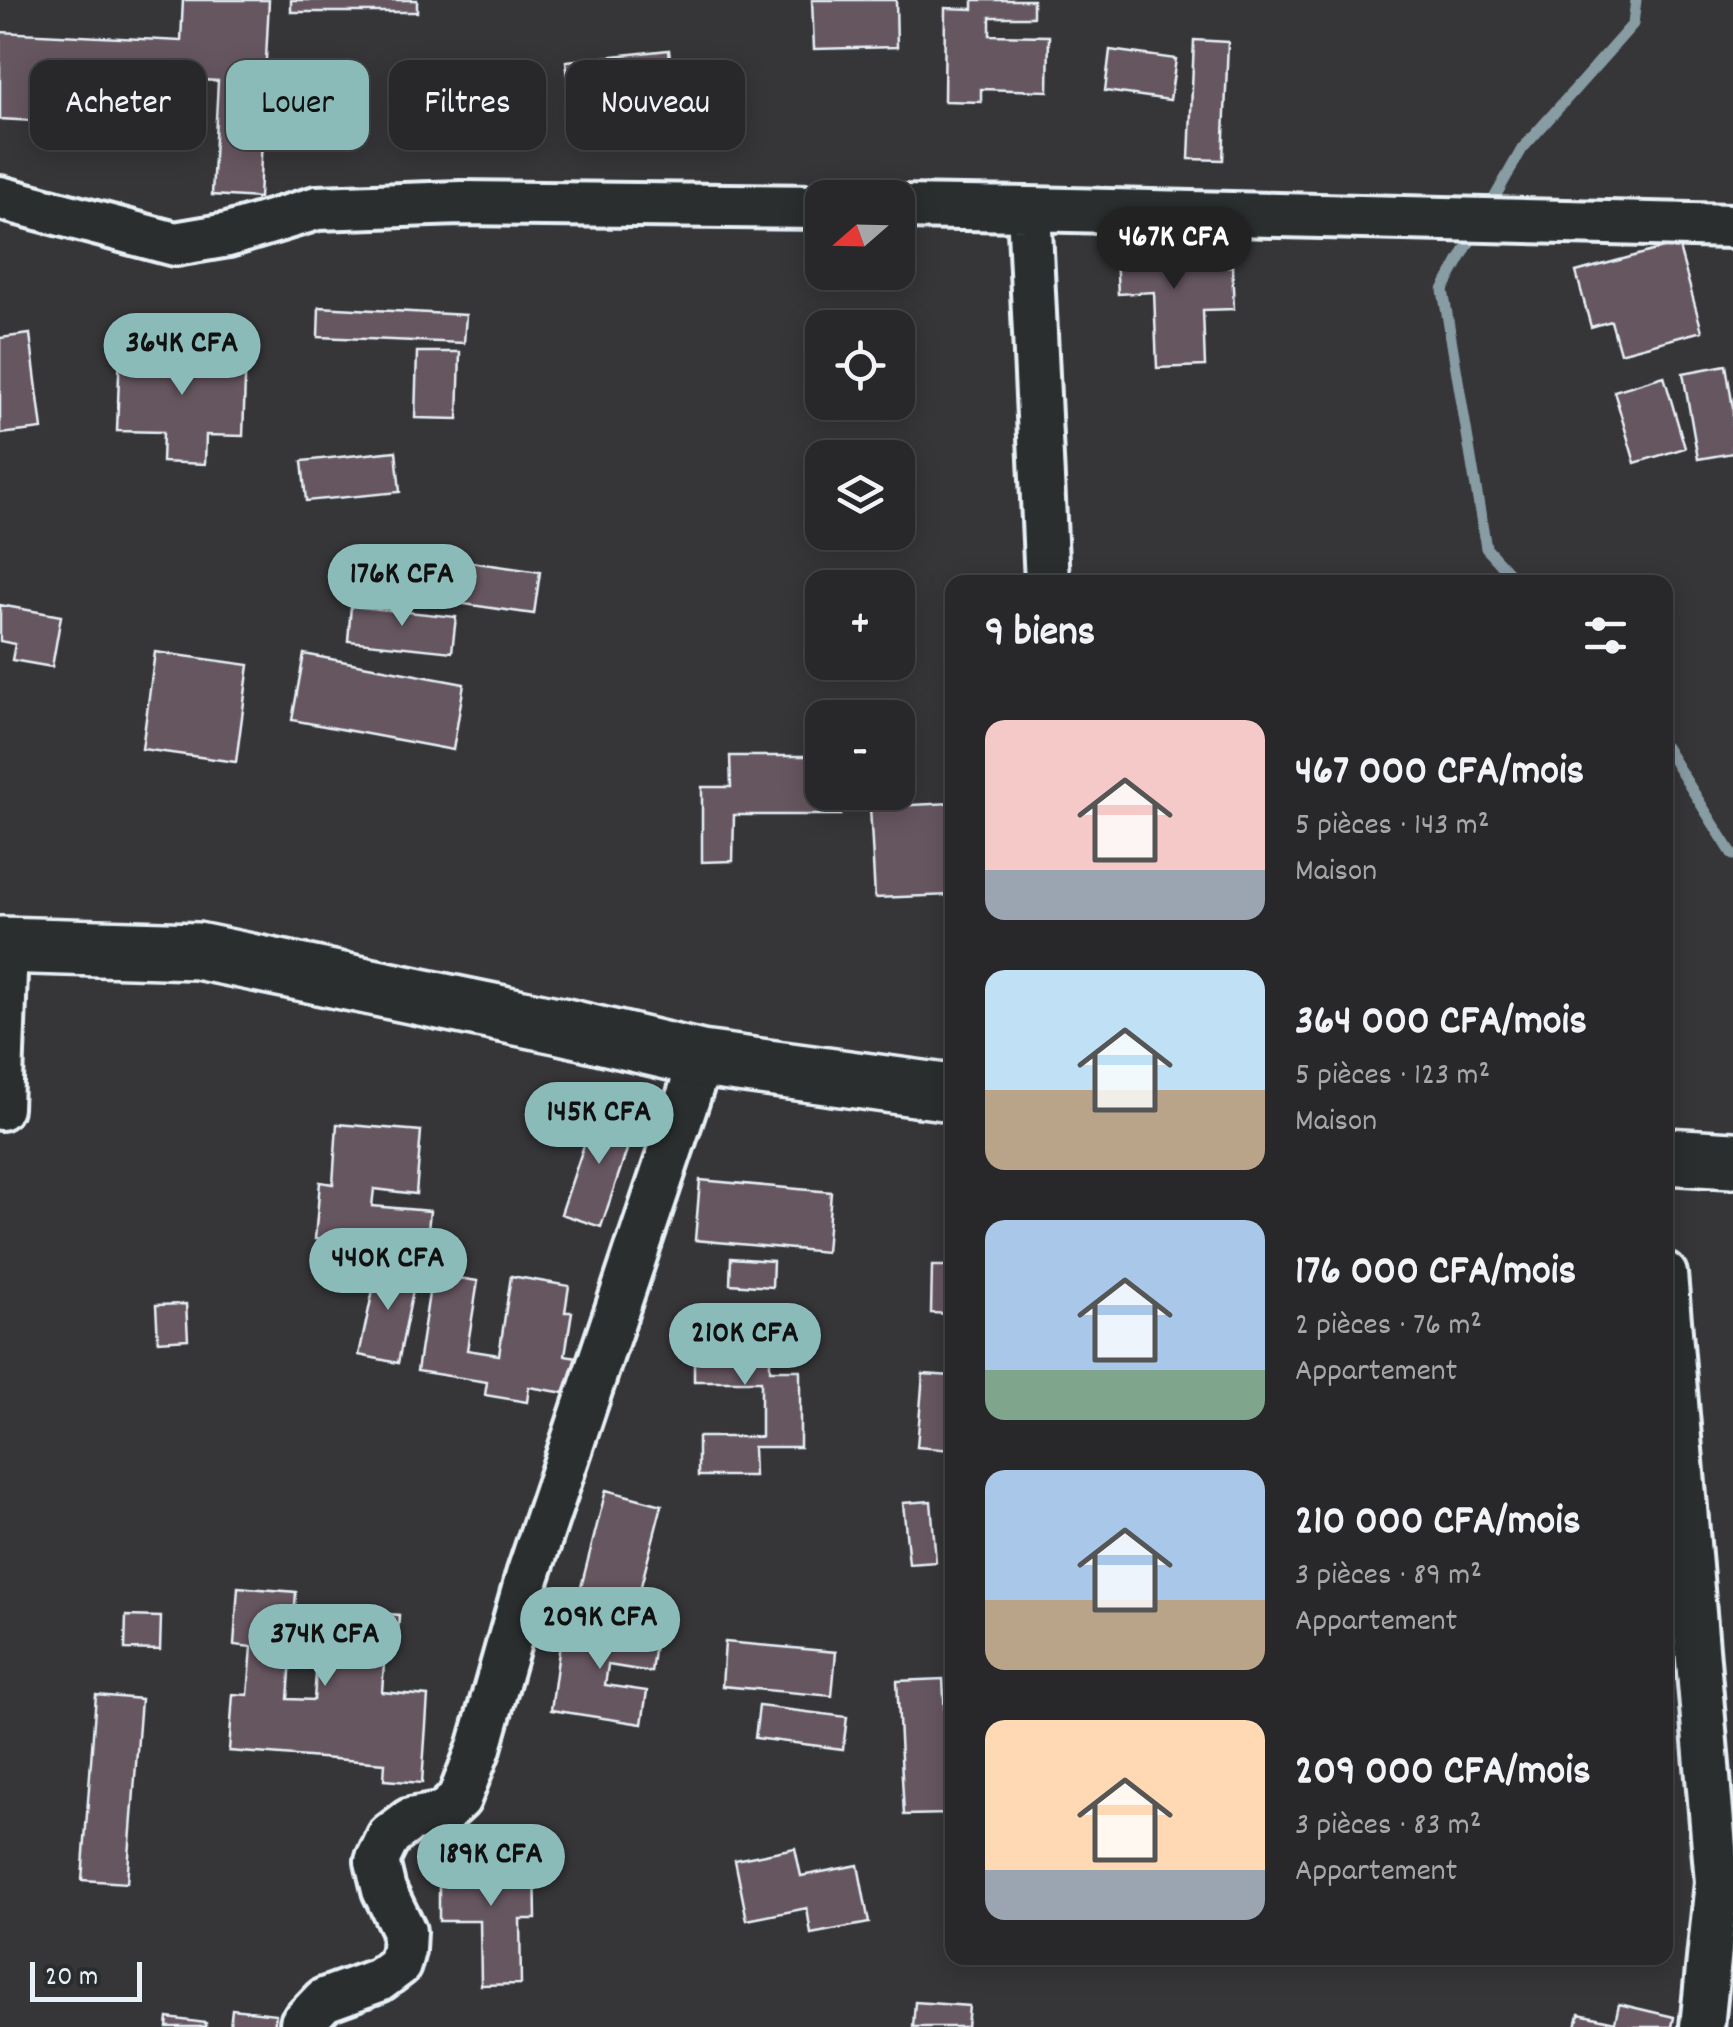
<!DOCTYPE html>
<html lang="fr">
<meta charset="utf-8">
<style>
:root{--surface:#28282a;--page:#343436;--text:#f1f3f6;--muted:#a5a6a8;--line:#444447;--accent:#8bbbb9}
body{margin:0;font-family:Dekko,sans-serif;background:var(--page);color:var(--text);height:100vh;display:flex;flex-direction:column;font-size:38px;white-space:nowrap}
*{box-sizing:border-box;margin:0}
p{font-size:32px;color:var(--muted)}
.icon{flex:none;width:55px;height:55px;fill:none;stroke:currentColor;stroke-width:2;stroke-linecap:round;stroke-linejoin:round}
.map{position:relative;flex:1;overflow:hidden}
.side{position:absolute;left:945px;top:575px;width:728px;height:1390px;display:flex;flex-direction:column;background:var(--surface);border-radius:20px;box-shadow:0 5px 25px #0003,0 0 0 2px var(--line)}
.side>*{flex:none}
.guide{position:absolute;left:30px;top:60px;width:765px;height:90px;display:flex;gap:20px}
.needle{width:65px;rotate:250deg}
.controls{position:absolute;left:805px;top:180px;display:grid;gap:20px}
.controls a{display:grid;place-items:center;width:110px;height:110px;border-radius:20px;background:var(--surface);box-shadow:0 5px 25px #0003,0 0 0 2px var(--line);font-size:50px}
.scale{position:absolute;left:30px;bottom:25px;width:112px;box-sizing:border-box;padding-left:10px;border:5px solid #e8f1f8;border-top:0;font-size:28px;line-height:35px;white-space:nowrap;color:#e8f1f8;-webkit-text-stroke:8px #2a2d2e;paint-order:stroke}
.price{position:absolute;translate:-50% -85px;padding:0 22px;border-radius:35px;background:var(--accent);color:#111;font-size:32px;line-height:65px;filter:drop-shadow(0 2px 5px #0008)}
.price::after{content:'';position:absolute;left:50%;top:60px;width:30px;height:22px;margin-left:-15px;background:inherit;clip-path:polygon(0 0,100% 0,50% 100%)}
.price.selected{background:#222;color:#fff}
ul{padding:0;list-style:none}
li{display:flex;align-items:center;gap:30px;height:250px;padding:0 40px}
li span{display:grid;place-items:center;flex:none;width:280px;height:200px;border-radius:20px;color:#555}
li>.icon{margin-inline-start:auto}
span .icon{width:120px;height:120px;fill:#fffc;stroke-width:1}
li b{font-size:42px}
h2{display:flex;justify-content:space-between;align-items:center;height:120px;padding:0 40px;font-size:42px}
.pill{padding:0 35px;border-radius:20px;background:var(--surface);box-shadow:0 5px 25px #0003,0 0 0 2px var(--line);font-size:35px;line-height:90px}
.pill.selected{background:var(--accent);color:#111}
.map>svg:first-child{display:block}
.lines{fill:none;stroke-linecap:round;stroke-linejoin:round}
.stream{stroke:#879ca3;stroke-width:11}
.building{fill:#665661;stroke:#e8f1f8;stroke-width:2.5}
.minor-casing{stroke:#e8f1f8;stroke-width:50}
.primary-casing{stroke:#e8f1f8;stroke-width:62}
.minor{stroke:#2a2d2e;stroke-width:42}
.primary{stroke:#2a2d2e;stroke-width:55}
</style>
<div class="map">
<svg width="1733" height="2027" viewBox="0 0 1733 2027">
<rect width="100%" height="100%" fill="#363538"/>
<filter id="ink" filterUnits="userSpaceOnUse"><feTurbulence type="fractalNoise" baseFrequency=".01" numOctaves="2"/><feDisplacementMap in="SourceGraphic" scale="20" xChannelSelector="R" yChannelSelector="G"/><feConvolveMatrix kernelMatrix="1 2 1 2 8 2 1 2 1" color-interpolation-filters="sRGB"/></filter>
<g filter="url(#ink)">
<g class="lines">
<path class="stream" d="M1488,209L1522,149L1633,24L1636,0
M1476,230L1443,290L1486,548L1517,582
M1665,747L1733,855"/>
</g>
<path class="building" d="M183,0H269L259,198L212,195L218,81L56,72L53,122L0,119V32L181,41Z
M291,0H417V12H291Z
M812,0H896L897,47L814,49Z
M973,0H1033V17H990V35L1049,36L1048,91L981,89V102L944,101L945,8L973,9Z
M1194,40L1228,42L1223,160L1189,159Z
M669,50L678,137L577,148L566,61Z
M1110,50L1176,59L1170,100L1105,91Z
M1197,233L1198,268L1232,266L1234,309L1203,310L1205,366L1157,368L1154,292L1118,294L1115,237Z
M1678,244L1702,331L1620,353L1611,321L1591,327L1576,272Z
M319,307L466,315L464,343L318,337Z
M30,334L42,429L0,434V338Z
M120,347L246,352L243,436L206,435L205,464L162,462L163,432L117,431Z
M417,352H460L458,419L415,418Z
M1726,365L1733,408V453L1698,459L1683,373Z
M1664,376L1685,448L1635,463L1614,391Z
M396,451L400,492L306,501L302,461Z
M463,561L540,572L534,614L457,603Z
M0,605L61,616L52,667L12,660L15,644L0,641Z
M351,606L456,617L452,652L348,641Z
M155,652L249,665L236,762L142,749Z
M304,654L464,684L453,750L292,720Z
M730,756H822V792H841V815H734L733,861L702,862V787H731Z
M952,803V895L875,898L870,807Z
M597,1106L637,1120L601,1227L561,1214Z
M337,1124L421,1131L416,1194L374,1189L372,1206L430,1211L426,1249L315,1239L320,1182L333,1184Z
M700,1180L831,1192L826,1252L695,1240Z
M731,1258L773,1261L772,1287L730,1284Z
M379,1262L417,1271L398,1363L359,1355Z
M932,1266H952V1314L931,1313Z
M432,1274L478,1281L467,1350L499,1355L511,1276L569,1286L565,1312H572L565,1355L577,1357L571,1394L529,1387L527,1402L485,1395L487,1382L417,1371Z
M186,1304L188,1339L158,1341L156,1305Z
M694,1313H770V1370H800V1447H753L754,1476H698V1437H761V1381H694Z
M923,1374L952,1376V1450L917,1447Z
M606,1490L662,1505L635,1609L579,1595Z
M931,1501L936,1562L909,1564L903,1503Z
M238,1587L296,1592L288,1699L314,1700L318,1644H310L312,1608L399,1615L397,1650H385L382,1692L428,1696L422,1783L384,1780L385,1763L229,1751L233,1694L248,1695L252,1647L234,1645Z
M126,1616L161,1617L160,1650L125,1649Z
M563,1622L656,1637L651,1672L608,1665L605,1685L647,1691L642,1724L551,1710Z
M725,1642L836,1652L832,1696L722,1686Z
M943,1679L950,1814L904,1815L897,1681Z
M96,1695L141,1699L127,1883L82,1880Z
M759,1706L847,1717L843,1749L755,1738Z
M795,1848L801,1876L858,1865L869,1923L811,1934L807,1908L747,1920L735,1860Z
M439,1859H535L536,1919H520L521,1984L481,1985L480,1921H439Z
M915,2002L969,2006L967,2027H913Z
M1619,2004L1674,2017L1672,2027H1576L1579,2014L1615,2022Z
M232,2009L276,2014L274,2027H230Z
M168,2018L206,2023V2027H167Z"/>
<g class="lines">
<g class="minor-casing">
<path id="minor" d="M0,198L175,244L228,235L317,208L461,203L822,207
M898,207L1029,209L1733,226
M1029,209L1047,582
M0,1108L6,945
M1665,1274L1717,1882L1702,2027
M302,2027V2023L324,2000L379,1980L399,1965L403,1950L404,1931L384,1890L377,1861L389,1836L410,1820L443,1814L459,1799L479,1748L528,1575L701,1059"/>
</g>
<g class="primary-casing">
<path id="primary" d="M0,945L197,951L561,1026L701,1059L952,1093
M1665,1156L1733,1160"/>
</g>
<use href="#minor" class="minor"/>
<use href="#primary" class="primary"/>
</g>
</g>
</svg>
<div class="controls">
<a><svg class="needle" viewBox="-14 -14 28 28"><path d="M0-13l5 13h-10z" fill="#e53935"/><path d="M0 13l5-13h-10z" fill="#a5a6a8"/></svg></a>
<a><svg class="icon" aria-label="locate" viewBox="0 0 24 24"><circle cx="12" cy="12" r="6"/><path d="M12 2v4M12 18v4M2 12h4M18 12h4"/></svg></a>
<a><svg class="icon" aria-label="layers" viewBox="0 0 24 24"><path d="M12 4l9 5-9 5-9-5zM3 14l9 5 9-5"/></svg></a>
<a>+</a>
<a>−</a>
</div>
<div class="scale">20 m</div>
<b class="price selected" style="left:1174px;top:292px">467K CFA</b>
<b class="price" style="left:182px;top:398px">364K CFA</b>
<b class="price" style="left:402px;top:629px">176K CFA</b>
<b class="price" style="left:599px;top:1167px">145K CFA</b>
<b class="price" style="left:388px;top:1313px">440K CFA</b>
<b class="price" style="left:745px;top:1388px">210K CFA</b>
<b class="price" style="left:600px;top:1672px">209K CFA</b>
<b class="price" style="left:325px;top:1689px">374K CFA</b>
<b class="price" style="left:491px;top:1909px">189K CFA</b>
<div class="guide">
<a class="pill">Acheter</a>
<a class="pill selected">Louer</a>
<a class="pill">Filtres</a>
<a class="pill">Nouveau</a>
</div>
<section class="side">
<h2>9 biens<svg class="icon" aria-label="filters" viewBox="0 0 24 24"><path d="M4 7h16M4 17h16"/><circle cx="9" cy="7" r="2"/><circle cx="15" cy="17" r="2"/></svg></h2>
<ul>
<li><span style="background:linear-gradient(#f6c9c9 75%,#9aa5b1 0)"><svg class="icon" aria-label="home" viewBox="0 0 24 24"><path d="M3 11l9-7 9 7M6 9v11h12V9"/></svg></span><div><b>467 000 CFA/mois</b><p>5 pièces · 143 m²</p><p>Maison</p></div></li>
<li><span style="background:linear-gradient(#bfe0f5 60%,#b9a48a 0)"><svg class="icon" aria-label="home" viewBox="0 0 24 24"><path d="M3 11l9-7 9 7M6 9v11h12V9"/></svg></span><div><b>364 000 CFA/mois</b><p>5 pièces · 123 m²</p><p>Maison</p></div></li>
<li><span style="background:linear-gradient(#a9c7e8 75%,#7fa58c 0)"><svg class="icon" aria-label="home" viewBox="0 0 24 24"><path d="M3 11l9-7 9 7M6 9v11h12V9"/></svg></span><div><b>176 000 CFA/mois</b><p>2 pièces · 76 m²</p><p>Appartement</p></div></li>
<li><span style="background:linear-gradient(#a9c7e8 65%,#b9a48a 0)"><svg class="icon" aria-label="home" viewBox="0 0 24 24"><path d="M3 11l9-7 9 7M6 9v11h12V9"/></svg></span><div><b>210 000 CFA/mois</b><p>3 pièces · 89 m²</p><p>Appartement</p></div></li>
<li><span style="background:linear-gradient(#ffd9b3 75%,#9aa5b1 0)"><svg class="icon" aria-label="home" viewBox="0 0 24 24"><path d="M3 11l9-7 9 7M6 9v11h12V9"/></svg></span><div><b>209 000 CFA/mois</b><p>3 pièces · 83 m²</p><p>Appartement</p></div></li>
</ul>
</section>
</div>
